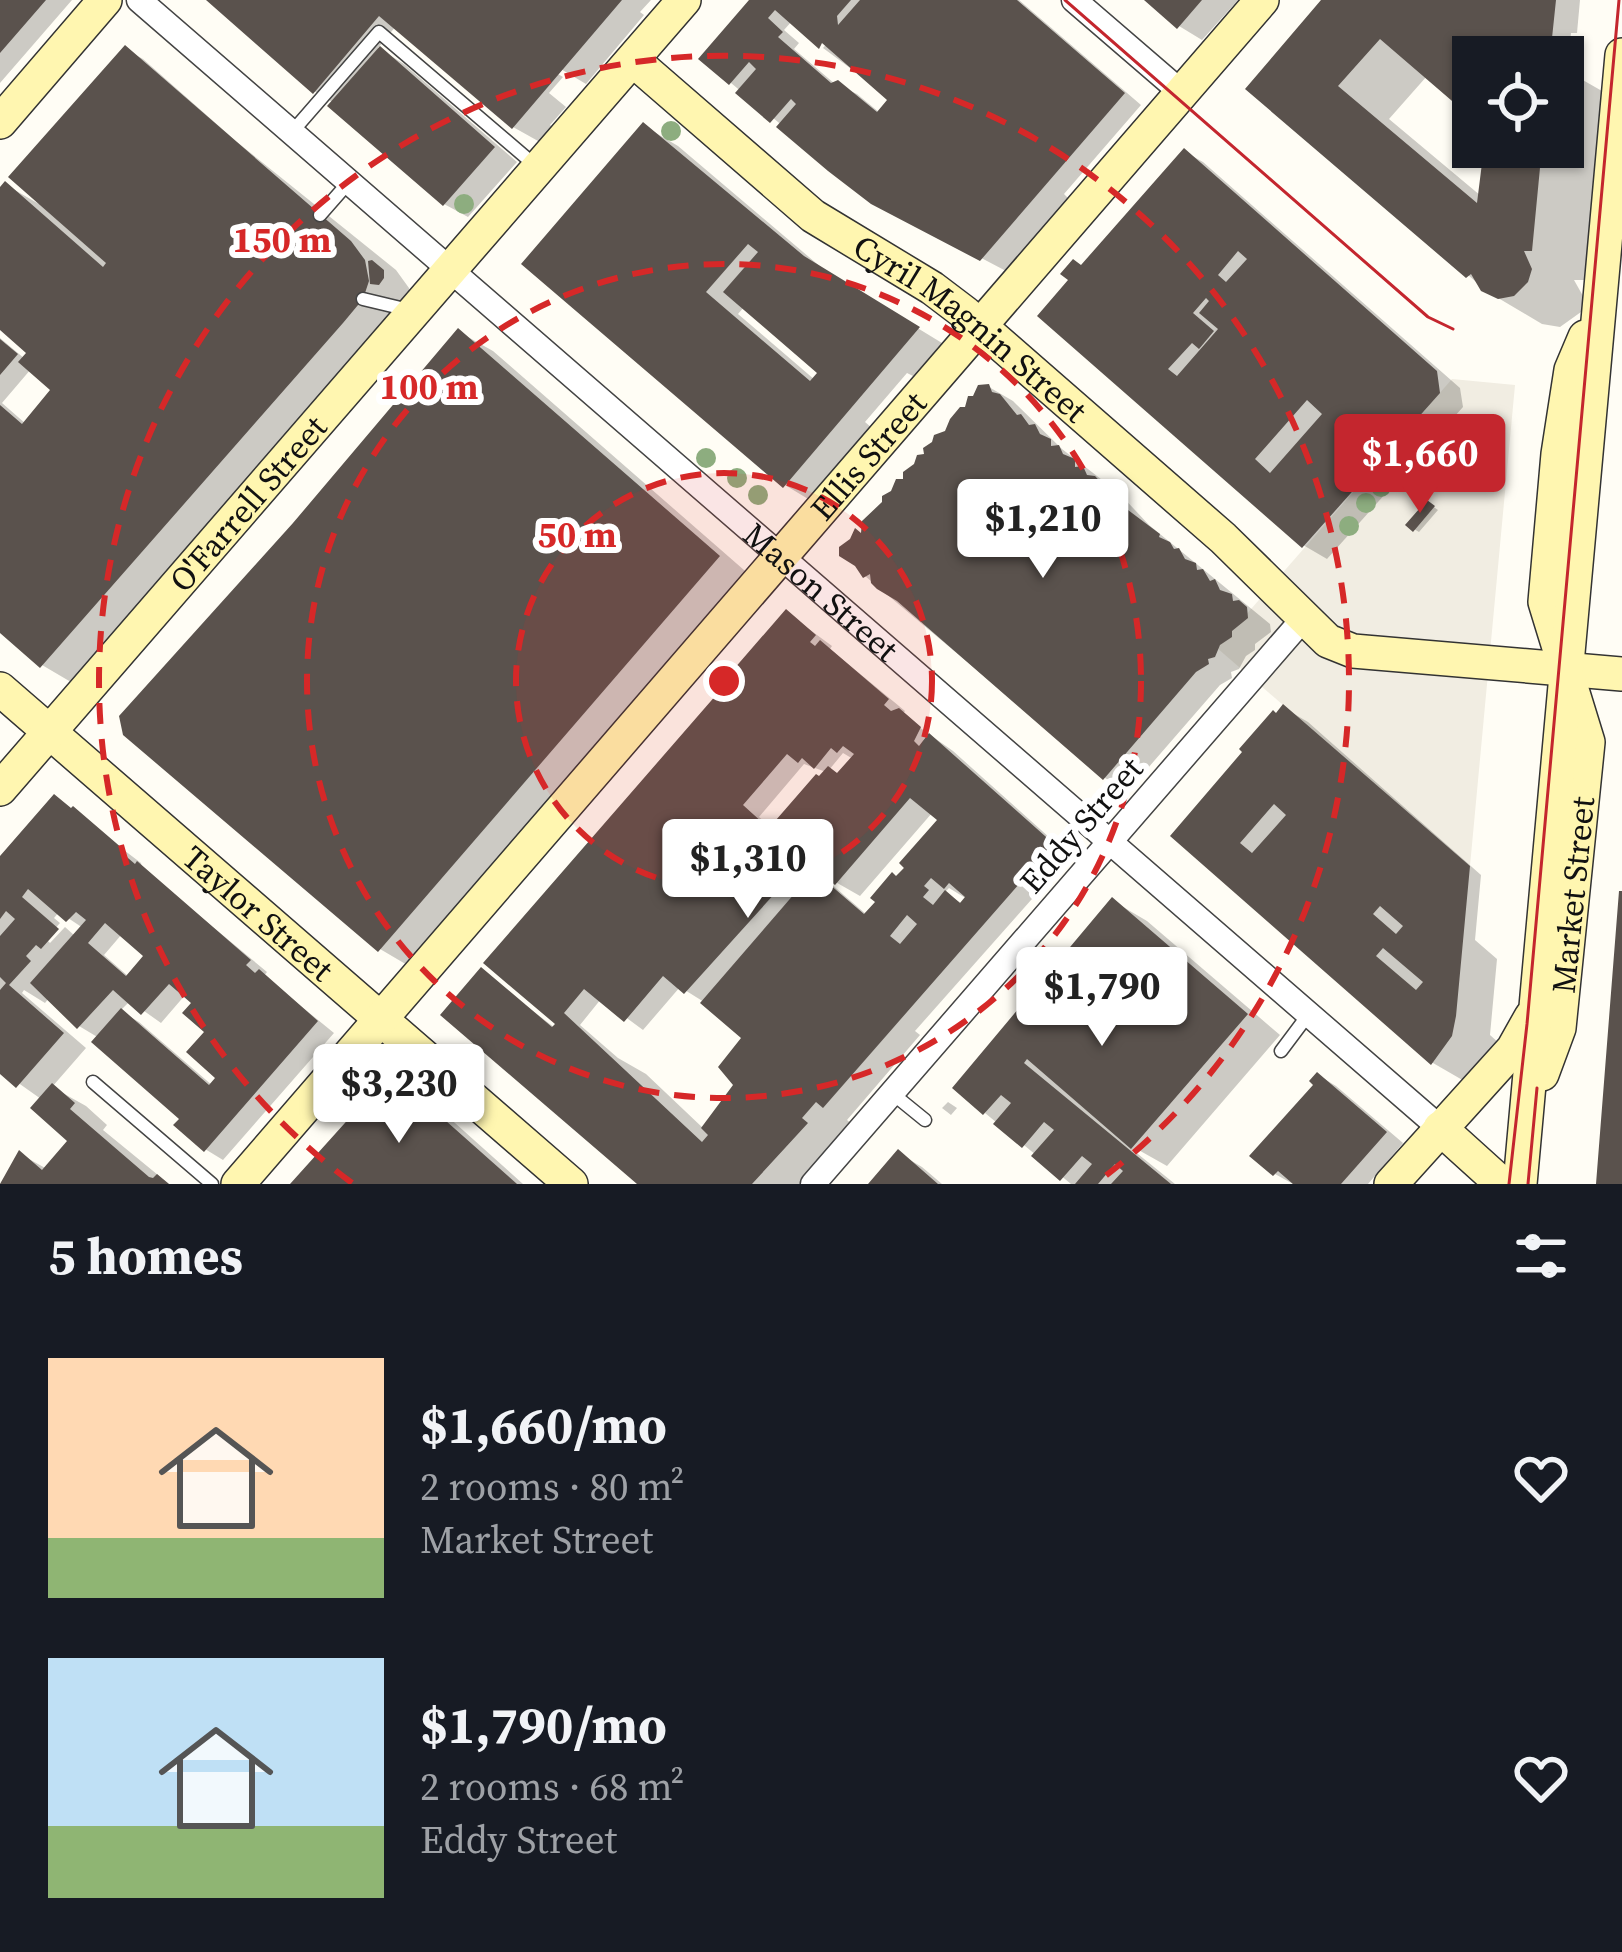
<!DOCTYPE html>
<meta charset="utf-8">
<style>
:root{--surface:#171b24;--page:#242831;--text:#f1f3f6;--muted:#9ea1a6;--accent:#c4262e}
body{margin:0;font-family:"Source Serif 4",serif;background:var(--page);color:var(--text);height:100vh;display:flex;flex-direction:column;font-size:45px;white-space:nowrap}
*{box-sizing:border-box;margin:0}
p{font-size:39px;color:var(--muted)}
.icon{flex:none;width:66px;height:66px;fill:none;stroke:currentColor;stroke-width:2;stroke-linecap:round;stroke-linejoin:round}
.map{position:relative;height:1184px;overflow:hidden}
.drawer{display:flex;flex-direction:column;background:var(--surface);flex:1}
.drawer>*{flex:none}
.tools{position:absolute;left:1452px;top:36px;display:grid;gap:24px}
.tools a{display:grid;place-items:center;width:132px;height:132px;border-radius:0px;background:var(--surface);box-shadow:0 3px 9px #0004;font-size:60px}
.price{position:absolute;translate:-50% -102px;padding:0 27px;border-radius:12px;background:#fff;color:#222;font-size:39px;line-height:78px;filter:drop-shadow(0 3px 6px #0008)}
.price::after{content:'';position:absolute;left:50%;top:72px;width:36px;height:27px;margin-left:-18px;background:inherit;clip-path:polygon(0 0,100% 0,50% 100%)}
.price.active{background:var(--accent);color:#fff}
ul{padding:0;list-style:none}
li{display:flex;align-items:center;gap:36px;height:300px;padding:0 48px}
li span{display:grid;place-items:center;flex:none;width:336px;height:240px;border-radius:0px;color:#555}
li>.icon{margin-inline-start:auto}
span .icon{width:144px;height:144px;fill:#fffc;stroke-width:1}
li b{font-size:51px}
h2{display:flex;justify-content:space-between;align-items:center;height:144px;padding:0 48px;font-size:51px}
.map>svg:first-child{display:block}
.plaza{fill:#f1ede2}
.shadow{fill:#0003;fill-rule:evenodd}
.building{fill:#5a524d;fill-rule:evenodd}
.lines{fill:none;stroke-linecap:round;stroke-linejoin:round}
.lane-casing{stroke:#444;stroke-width:15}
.street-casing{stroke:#444;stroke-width:27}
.secondary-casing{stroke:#333;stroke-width:36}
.lane{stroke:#fff;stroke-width:12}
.street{stroke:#fff;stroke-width:24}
.secondary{stroke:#fff6b0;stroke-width:33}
.tram{stroke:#c4262e;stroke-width:3}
.tree{fill:#8dad7f}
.ring{fill:none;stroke:#d62828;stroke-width:6;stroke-dasharray:21 15}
.labels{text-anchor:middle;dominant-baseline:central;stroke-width:12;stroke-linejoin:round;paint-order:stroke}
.street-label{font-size:33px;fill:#111;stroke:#fff}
.centre{fill:#d62828;stroke:#fff;stroke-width:6}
.ring-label{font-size:36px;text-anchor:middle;font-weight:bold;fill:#d62828;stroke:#fff;stroke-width:12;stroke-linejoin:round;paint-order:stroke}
</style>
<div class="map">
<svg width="1622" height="1184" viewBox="0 0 1622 1184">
<rect width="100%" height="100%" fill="#fffdf5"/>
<path class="plaza" d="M1452,379L1515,385L1470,866L1217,648Z"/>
<path class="shadow" d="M0,0H72L0,83Z
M210,0H651L640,12L644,15L586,84L549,62L546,67L563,77L549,93L566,107L550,125L559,133L547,146L513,127L396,26L378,48L404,64L517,162L468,217L444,204L334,103L314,91Z
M753,0H1019L1141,105L1064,194L1069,199L1006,271L873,201L731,83ZM792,21L829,41L823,48L892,99L880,113L857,94L835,84L794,49L799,43L784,30Z
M1149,0H1238L1202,40L1179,26Z
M1325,0H1580L1577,33H1571L1567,71L1602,91L1585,280H1574L1583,296L1581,312L1560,327L1542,324L1488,292L1249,89ZM1473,57H1563V147H1487L1481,196L1389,119L1427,76L1473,115Z
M125,49L143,59L237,142L396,270L409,288L413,308L76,685L42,665L0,629V338L25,359L30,353L0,326V192L6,185L39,204ZM31,369L56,390L26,424L2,403Z
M644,126L678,146L829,274L942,343L913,376L907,373L865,422L879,434L818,505L785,485L526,264ZM744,307L821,373L815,380L738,314Z
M1185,152L1203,162L1460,388L1463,407L1327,559L1303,545L1082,268Z
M459,332L493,351L752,577L414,969L380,949L296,524Z
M989,387L1013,401L1062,449L1119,493L1149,525L1270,624L1271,632L1255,644V650L1246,656L1239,669L1231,672L1232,678L1220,685L1128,791L1105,778L865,576L864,537L906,482Z
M1428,503L1438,510L1419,532L1414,529Z
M787,613L832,646L830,649L905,711L902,715L953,751L1070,856L915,1031L920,1035L847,1120L859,1130L820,1184H642L481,971L555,1028L559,1023L488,963ZM843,753L853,759L839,776L829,770ZM804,764L826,772L779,834L759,817ZM932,813L941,820L867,915L830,883L832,880L860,896ZM949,888L967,899L963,904L944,893ZM680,987L704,1002L753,1047L737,1085L704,1129L646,1074L618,1058L580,1025L601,999L643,1030Z
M1284,708L1308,722L1481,875L1475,940L1497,959L1490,1035L1500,1044L1478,1089L1433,1063L1174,836Z
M55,798L141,863L142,868L267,972L264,976L334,1033L223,1160L205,1149L183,1118L99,1038L79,1026L49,998L45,1003L24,990L22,993L86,1048L52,1087L86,1106L107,1125L103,1130L169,1184H0L20,1154L47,1169L79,1151L41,1099L0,1070V861ZM59,912L83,928L75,936L65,927L50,943L46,939L60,923L54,918ZM122,934L148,956L129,977L104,955ZM186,994L195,1003L208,1032L220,1078L213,1086L139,1022L120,1011L130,1001L161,1023Z
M1113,901L1147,921L1280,1035L1167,1166L1135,1148L1133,1150L1175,1184H1071L985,1113Z
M393,1074L417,1089L523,1184H294Z
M1318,1075L1336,1086L1403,1143L1368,1184H1293L1275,1174L1318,1085Z
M948,1102L957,1108L951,1115L942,1108Z
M898,1153L922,1167L942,1184H872Z"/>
<path class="building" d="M0,0H46L0,53Z
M206,0H622L512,129L379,16L313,94Z
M749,0H851L837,16L838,25L860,0H1017L1125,93L980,261L871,204L828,171L776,127L796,104L791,99L770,123L735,93L756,69L749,62L729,85L698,59ZM775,10L819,49L822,43L887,100L877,112L838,80L831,83L778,37L783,32L768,18Z
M1144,0H1202L1177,29Z
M1321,0H1556L1550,57H1473V119L1380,39L1338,86L1477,203L1484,147H1542L1532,251H1524L1532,269L1528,282L1514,296L1498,299L1481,291L1471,274L1466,278L1245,89Z
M125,45L351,241L365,260L369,281L363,299L343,323L40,668L0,633V405L22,424L50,390L18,362L26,353L0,330V187L5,181L103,267L106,263L8,177Z
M380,46L495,147L443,206L327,106Z
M643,122L804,256L920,327L783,488L521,264ZM748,244L758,252L723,292L817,373L810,381L706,292Z
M1184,148L1437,371L1440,393L1302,548L1037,316L1068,280L1060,274L1073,259L1081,265ZM1238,251L1247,259L1226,282L1218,275ZM1206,298L1209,301L1199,313L1218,329L1177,376L1168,369L1192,343L1199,349L1214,331L1193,313ZM1307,400L1322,414L1270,473L1255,459Z
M372,260L384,270V278L379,285L370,284L368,261Z
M458,328L720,556L378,952L123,735L119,716L293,523Z
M0,339L18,354L0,375Z
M989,384L992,392L1000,394L1017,415L1021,414L1029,425L1035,424L1040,434L1051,439V446L1059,445L1063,454L1075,459V467L1083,466L1087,475L1095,476L1124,507L1160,534L1159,537L1170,542L1174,549L1179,548L1185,559L1196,563L1197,570L1203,569L1210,581L1215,579L1220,590L1232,594L1233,601L1239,600L1247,607L1248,618L1232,631V637L1220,645L1215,657L1208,659L1209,664L1196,672L1103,780L897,601L877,589L871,583L870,574L863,578L855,566L839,556V547L850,539L855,528L861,533L862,521L882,502V496L891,491L896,479H903V472L914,464L917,455L924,454L923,448L932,442L934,435L945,431L950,419L960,407H965L968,396H973L978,385Z
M1427,500L1435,506L1413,532L1405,525Z
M786,609L816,635L810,642L815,646L820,640L889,699L884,705L891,711L899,708L921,727L914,741L919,746L929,733L1054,844L823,1108L816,1102L802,1118L808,1123L752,1184H637L440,1015L481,967L552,1027L555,1024L483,963L717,694L714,692ZM843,746L854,754L837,773L828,766L819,776L816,774L776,820L782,825L775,834L743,805L787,754L798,763L802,758L814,769L831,748L837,753ZM910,798L937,820L899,863L904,868L896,876L892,872L870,898L875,902L864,914L814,871L700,1003L741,1038L718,1067L733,1085L701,1128L708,1135L702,1142L564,1013L584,989L624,1022L663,976L684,994L805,860L835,885ZM931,878L944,889L949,883L965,897L960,903L945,890L933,905L923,897L929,890L924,886ZM907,915L917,924L900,944L890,936Z
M1283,704L1470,866L1456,1016L1452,1036L1431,1065L1170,836L1242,752L1239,749L1273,710L1276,713ZM1274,804L1286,815L1252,853L1240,843ZM1380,906L1403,926L1396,934L1373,914ZM1383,948L1423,982L1416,990L1376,956Z
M54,794L71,808L73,806L123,849L121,852L135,864L137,861L251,960L246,965L255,973L259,969L318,1021L204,1152L173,1125L179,1119L91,1042L121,1008L209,1085L215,1078L186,1052L204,1032L182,1013L191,1003L169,984L141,1015L113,990L77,1029L30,983L86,920L76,912L66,922L28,889L22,897L59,929L41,949L36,945L26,956L31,961L9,985L64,1033L16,1088L0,1074V990L6,983L0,977V936L15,919L6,911L0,919V856ZM105,923L143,956L126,976L88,943Z
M1619,891H1622V1184H1596Z
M1112,897L1248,1014L1131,1149L1027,1059L1024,1063L1171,1184H1111L1123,1171L1115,1164L1098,1184H1075L1092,1164L1082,1156L1060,1181L1031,1156L1054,1130L1044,1122L1022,1148L993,1124L1011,1103L1001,1095L983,1115L952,1088Z
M393,1071L419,1097L517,1184H290L371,1094L372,1083L381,1073Z
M1317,1072L1387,1132L1341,1184H1293L1278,1171L1273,1176L1249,1156L1313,1085L1309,1081Z
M52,1083L75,1103L70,1109L149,1177L153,1178L157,1174L169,1184H0L19,1150L42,1170L67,1141L30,1108Z
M898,1149L938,1184H868Z"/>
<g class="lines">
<g class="lane-casing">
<path id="lane" d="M292,132L379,32L537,167
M320,215L349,182
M363,299L409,310
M1281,1051L1308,1015
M93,1082L212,1184
M893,1094L925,1120"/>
</g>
<g class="street-casing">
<g id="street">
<path id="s1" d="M139,0L1440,1128"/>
<path d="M1074,0L1182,93"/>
<path d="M813,1184L1304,618"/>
</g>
</g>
<g class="secondary-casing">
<g id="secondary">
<path id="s2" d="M633,60L813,216L932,288L965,313L1223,538L1328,641L1353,651L1622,674"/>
<path d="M0,122L105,0"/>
<path id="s3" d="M0,689L571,1184"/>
<path id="s4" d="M0,789L684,0"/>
<path id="s5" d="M1542,1074L1559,1028L1588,742L1545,602L1558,454L1571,370L1585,337"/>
<path d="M1440,1128L1502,1184"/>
<path id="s6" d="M238,1184L1262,0"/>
<path d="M1391,1184L1513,1049L1531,1017"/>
<path d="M1520,1184L1622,55"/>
</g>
</g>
<use href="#lane" class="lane"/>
<use href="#street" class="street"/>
<use href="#secondary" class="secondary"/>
<path class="tram" d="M1065,0L1428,317L1453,329
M1509,1184L1527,1024L1619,0
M1528,1184L1537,1088"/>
</g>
<g class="tree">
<circle cx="671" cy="131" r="10"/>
<circle cx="464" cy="204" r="10"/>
<circle cx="706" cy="458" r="10"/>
<circle cx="1396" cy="469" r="10"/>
<circle cx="737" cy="478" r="10"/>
<circle cx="1381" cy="487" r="10"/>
<circle cx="758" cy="495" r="10"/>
<circle cx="1366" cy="503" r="10"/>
<circle cx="1349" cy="526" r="10"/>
</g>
<circle cx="724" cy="681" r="208" fill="#d62828" fill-opacity=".12"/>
<g class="ring">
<circle cx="724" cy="681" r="208"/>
<circle cx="724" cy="681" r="417"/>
<path d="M352 1183A625 625 0 1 1 1096 1183"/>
</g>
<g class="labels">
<g class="street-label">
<text stroke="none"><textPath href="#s2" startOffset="432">Cyril Magnin Street</textPath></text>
<text stroke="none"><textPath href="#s6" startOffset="963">Ellis Street</textPath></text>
<text stroke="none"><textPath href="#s4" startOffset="378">O'Farrell Street</textPath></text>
<text stroke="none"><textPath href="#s1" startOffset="903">Mason Street</textPath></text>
<text transform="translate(1081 825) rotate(-49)">Eddy Street</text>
<text stroke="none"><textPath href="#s5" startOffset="183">Market Street</textPath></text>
<text stroke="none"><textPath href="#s3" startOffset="342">Taylor Street</textPath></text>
</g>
</g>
<circle cx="724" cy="681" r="18" class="centre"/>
<g class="ring-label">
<text x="282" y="252">150 m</text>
<text x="429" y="399">100 m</text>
<text x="577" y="547">50 m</text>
</g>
</svg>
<div class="tools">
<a><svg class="icon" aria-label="locate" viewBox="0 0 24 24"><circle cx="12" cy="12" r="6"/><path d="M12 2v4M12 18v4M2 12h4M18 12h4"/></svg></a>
</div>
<b class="price active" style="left:1420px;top:516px">$1,660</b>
<b class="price" style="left:1043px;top:581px">$1,210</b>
<b class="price" style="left:748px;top:921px">$1,310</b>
<b class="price" style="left:1102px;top:1049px">$1,790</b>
<b class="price" style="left:399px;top:1146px">$3,230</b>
</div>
<section class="drawer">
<h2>5 homes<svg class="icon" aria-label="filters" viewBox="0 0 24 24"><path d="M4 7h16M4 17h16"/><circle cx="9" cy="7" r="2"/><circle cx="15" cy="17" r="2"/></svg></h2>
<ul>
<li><span style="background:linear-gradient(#ffd9b3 75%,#8fb573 0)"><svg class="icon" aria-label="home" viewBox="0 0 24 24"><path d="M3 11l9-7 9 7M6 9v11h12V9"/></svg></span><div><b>$1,660/mo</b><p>2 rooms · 80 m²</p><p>Market Street</p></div><svg class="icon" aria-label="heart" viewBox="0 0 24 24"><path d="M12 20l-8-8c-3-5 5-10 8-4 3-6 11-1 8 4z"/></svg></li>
<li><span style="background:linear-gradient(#bfe0f5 70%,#8fb573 0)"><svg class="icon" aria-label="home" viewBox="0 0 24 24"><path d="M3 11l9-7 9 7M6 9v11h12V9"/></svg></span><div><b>$1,790/mo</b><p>2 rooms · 68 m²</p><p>Eddy Street</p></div><svg class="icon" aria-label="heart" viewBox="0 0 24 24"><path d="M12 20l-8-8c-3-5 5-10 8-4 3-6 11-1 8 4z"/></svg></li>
</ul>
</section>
